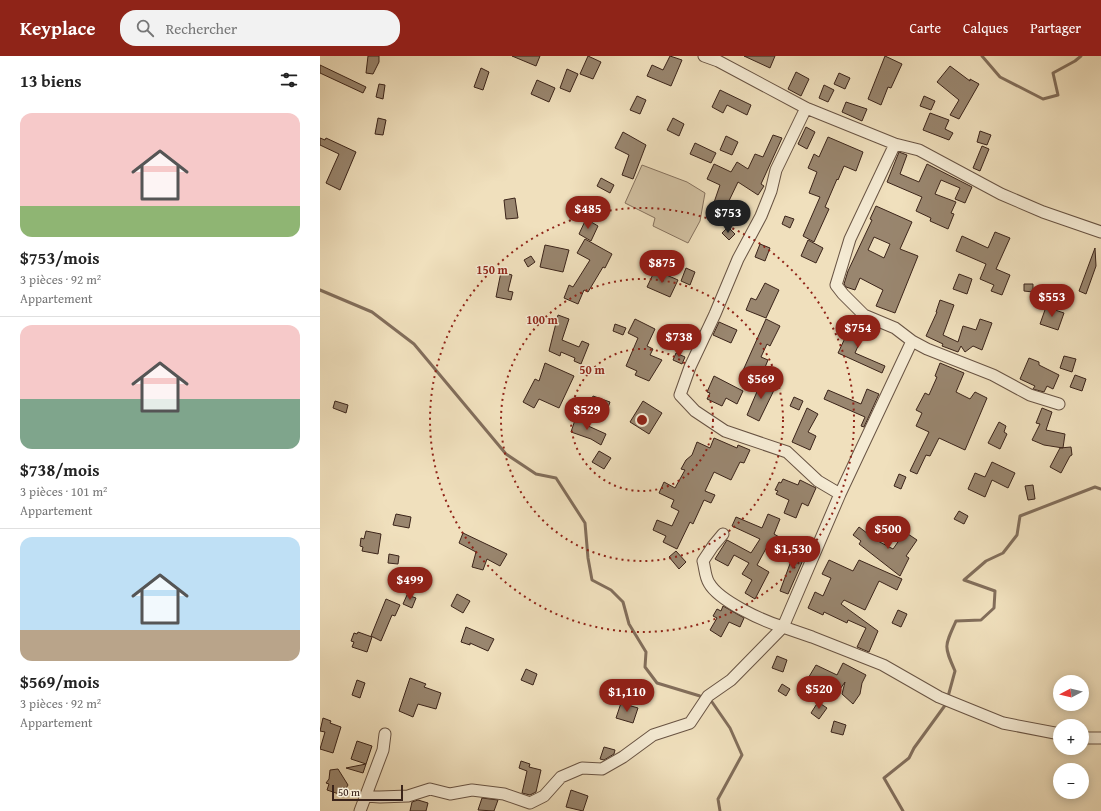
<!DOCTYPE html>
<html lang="fr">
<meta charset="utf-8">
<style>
:root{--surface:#fff;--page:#f2f2f2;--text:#222;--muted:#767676;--line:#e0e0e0;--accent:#8f2418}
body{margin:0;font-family:"Gentium Book Plus",serif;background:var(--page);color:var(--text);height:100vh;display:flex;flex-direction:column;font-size:15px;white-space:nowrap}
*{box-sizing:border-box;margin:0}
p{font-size:13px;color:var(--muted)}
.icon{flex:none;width:22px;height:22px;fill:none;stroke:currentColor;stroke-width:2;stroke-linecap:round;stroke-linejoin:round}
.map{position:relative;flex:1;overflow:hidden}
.sheet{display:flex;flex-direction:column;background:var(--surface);width:320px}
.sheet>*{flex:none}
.needle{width:26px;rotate:263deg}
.controls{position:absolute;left:733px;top:619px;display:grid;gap:8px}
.controls a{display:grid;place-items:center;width:36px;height:36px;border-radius:50%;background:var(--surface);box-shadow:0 2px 10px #0003;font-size:20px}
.scale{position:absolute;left:12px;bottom:10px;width:71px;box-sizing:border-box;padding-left:4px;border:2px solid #3b241a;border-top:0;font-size:11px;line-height:14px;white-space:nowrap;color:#3b241a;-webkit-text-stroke:3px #f5ebd4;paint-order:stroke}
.price{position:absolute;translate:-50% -34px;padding:0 9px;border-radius:14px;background:var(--accent);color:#fff;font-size:13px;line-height:26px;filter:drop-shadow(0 1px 2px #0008)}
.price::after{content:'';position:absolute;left:50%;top:24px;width:12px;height:9px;margin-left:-6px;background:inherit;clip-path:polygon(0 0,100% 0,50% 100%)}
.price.selected{background:#222;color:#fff}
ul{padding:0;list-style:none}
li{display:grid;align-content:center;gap:8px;height:212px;padding:0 20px}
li+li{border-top:1px solid var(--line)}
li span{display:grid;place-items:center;height:124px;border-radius:12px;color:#555}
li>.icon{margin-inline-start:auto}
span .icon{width:72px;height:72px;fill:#fffc;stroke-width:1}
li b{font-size:17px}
h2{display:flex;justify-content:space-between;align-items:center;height:48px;padding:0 20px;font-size:17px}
header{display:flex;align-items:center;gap:24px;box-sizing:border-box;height:56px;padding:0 20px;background:var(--accent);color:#fff}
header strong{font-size:19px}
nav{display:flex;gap:22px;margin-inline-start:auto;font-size:14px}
.search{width:280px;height:36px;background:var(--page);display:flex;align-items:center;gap:10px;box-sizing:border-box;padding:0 14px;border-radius:16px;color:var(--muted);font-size:15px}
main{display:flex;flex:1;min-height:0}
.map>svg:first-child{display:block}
.grass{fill:#d1c0a1;stroke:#86725e}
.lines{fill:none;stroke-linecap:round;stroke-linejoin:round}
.stream{stroke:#826e5b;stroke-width:3}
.building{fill:#99866f;stroke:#3b241a;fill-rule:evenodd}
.street-casing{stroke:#685343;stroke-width:13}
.street{stroke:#f5ebd4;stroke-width:11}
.ring{fill:none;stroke:#8f2418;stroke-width:2;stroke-dasharray:2 4}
.centre{fill:#8f2418;stroke:#f5ebd4;stroke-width:2}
.ring-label{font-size:12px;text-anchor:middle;font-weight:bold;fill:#8f2418;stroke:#f5ebd4;stroke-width:3;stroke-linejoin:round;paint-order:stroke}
</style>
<header>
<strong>Keyplace</strong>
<div class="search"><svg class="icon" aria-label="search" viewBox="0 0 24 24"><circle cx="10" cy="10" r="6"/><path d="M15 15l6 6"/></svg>Rechercher</div>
<nav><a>Carte</a><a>Calques</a><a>Partager</a></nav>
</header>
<main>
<section class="sheet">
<h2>13 biens<svg class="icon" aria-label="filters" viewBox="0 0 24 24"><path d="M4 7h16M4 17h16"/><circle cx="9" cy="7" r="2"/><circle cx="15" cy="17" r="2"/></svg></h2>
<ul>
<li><span style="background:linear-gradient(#f6c9c9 75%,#8fb573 0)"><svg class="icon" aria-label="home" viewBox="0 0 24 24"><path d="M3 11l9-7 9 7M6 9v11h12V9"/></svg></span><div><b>$753/mois</b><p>3 pièces · 92 m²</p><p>Appartement</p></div></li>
<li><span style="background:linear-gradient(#f6c9c9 60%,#7fa58c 0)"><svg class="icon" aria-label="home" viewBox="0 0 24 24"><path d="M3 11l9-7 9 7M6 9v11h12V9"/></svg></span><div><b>$738/mois</b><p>3 pièces · 101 m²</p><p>Appartement</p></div></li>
<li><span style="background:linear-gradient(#bfe0f5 75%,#b9a48a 0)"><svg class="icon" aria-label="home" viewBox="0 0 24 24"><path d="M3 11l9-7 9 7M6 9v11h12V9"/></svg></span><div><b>$569/mois</b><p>3 pièces · 92 m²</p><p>Appartement</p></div></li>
</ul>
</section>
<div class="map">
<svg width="781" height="755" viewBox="0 0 781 755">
<rect width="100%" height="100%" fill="#f0e0bd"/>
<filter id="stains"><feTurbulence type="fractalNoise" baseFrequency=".005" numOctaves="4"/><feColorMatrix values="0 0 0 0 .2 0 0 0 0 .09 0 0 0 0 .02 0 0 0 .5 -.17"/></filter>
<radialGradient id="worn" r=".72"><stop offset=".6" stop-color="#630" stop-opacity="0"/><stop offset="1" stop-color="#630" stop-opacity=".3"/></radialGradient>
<path class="grass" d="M322,109L367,126L385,137L380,165L368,187L333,170L335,162L305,147Z"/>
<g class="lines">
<path class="stream" d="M662,0L680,21L723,43L738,39L733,17L755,5L761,0
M0,234L52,256L94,288L186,398L216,418L236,422L265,467L268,502L272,524L291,534L303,546L309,568L326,596L325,611L337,627L380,640L392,646L410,672L422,699L398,743L400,755
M583,755L564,722L589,702L594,692L626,648L635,615C624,590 624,591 636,565L661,564L674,552L675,535L644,524L666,505L683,497L697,479L700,460L775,431L781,433"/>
</g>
<path class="building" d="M48,0H59V6L53,18L46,17Z
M192,0H220L216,10Z
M268,0L281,6L273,23L260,18Z
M350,0L362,4L351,30L327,20L332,9L343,14Z
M424,0H455L450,12Z
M565,0L582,8L571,32L568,31L561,49L548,43Z
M0,9L46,31L43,37L0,17Z
M630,10L650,25V23L659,28L639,63L630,59L639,44L617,26Z
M161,12L169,16L163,34L154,31Z
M247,13L258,18L250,36L240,32Z
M476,16L489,23L481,40L468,33Z
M519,17L530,22L525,33L514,28Z
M217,24L235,32L229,46L211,38Z
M59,28L65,29L63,43L56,41Z
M504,29L514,34L508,46L499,42Z
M400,34L431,49L427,59L407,49L403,57L392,51Z
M317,40L326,44L320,58L310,54Z
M604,40L615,45L611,54L600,50Z
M526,46L547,53L542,65L522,56Z
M610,57L629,64L625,73L633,77L629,84L603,74Z
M58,62L66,64L63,79L55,78Z
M353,62L364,68L359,80L347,74Z
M486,71L495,76L487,93L478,88Z
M660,75L671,79L667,89L657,86Z
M303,76L326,89L313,123L302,119L309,99L295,92Z
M453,79L462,82L441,128L444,130L438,139L418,126L407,149L403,163L390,158L400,129L387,123L394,108L411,116L417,106L428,113L435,98L443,101Z
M406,80L418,86L412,99L400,94Z
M508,81L543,96L536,115L524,110L518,124L517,123L505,151L509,153L494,186L483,180L500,141L489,137L497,116L488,112L494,98L499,101Z
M0,82L5,84L6,82L36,96L20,134L6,127L19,98L0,89Z
M375,87L396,97L391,107L370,98Z
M662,90L669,93L660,115L653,112Z
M579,96L587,99L580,118L599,126L607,108L652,131L645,147L635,143L640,132L621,124L615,138L636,146L631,157L634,158L628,173L610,165L611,162L596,155L602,141L567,126Z
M281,122L294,129L290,137L277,130Z
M195,142L198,162L186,163L184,144Z
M556,150L592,166L580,193L598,200L575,257L556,250L563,234L540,222L535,234L526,231L524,228L528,215L552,164L550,163ZM554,181L570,188L564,202L548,194Z
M465,160L474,163L470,172L462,168Z
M266,163L278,170L271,185L259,178Z
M408,171L415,178L409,184L402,177Z
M675,176L690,182L676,213L690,219L682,239L671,235L674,229L660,223L666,208L636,195L642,180L668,192Z
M265,183L292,198L285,212L283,211L268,236L264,234L258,248L244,242L249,229L253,231L270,204L257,197Z
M488,184L503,192L496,207L481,200Z
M440,188L450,192L445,205L435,201Z
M225,189L249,194L243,216L220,211Z
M775,192L776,210L766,238L759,235Z
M211,200L215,206L208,211L204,204Z
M366,212L375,216L370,229L361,225Z
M335,214L358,224L350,241L327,231Z
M181,216L192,219L188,235L193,236L191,244L176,241Z
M639,218L652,223L647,238L633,233Z
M445,227L459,234L446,262L426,254L431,242L436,244Z
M704,228H713V236L704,235Z
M620,244L634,249L623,279L638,286L643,270L656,274L660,263L672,267L662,294L653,290L645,296L641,290L638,296L622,290L623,288L606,280L617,256H616Z
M726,251L744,257L738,274L720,268Z
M238,259L249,263L242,284L259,291L262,285L269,288L261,308L254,305L255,302L241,296L240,300L229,295Z
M315,263L335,273L327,290L333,293L330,299L342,304L329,325L315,319L317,315L306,310L318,282L308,277Z
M446,263L460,270L450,290L447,288L441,301L448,304L439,326L421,319Z
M399,266L417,274L411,287L393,279Z
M536,267L546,272L535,297L565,310L562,317L518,297L526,280L529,282Z
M295,268L306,272L303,279L293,275Z
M356,297L365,301L362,308L353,304Z
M744,300L756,303L752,316L740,312Z
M709,302L719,306V309L739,319L733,333L727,330L724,336L713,333L715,330L700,323Z
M225,307L254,320L239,352L219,343L214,352L203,346L215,323L219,325Z
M620,307L644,317L636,336L650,343L655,336L667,342L645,394L619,382L610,400L606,399L597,418L590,415L609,376L596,370L602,357L596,354L605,337L609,339L617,321L615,320Z
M755,319L766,323L762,335L750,331Z
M394,320L423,335L417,348L406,342L402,350L387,343L390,337L387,336Z
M442,324L456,330L439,365L427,359Z
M547,333L559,338L544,371L541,370L545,361L504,343L508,334L541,348Z
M273,340L290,346L285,360L268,354Z
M474,341L483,345L479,354L470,350Z
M15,345L28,349L26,357L13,352Z
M323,345L342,357L329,378L310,366Z
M487,352L498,358L488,376L496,380L490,394L472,386Z
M722,352L732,356L726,374L745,378L743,392L724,389L712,384L720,368L716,367Z
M256,361L267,365L266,369L286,378L281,389L271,383L251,376Z
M679,366L686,370L684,376L687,378L680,393L668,387Z
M394,382L417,392L418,389L430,394L424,407L420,406L411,424L394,416L385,435L395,439L391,447L384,444L373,468L370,466L357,493L343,486L346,480L333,474L337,464L352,470L359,455L351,451L354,444L339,437L344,426L355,432L365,414L361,413L366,404L372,399L377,386L390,392Z
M751,391L752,399L750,400L741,417L730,411L740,392Z
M279,395L291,402L284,413L272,406Z
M672,406L695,417L688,432L672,424L665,441L648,433L655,417L665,421Z
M579,418L586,421L581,433L574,430Z
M463,423L478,429L480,424L496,432L488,450L482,447L476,462L464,457L469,444L456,438L458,435L455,434L459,426L461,427Z
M713,429L715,443L708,444L705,430Z
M639,455L648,460L644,468L634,463Z
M76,458L91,461L89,472L73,469Z
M448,458L460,463L454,478L466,485L460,494L449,487L437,509L449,516L435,543L425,537L432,524L422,518L429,507L414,499L408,510L395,503L407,484L431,497L440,483L412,470L416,461L442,472Z
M539,471L556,484L573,493L585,476L597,484L586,500L589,502L580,520L539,488L541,485L533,479Z
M46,475L61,478L58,498L42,495L43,491L40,490L41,482L44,483Z
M143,477L187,498L180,510L167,503L163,514L152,511L156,496L139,487Z
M478,490L487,495L468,538L460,535L471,505Z
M356,495L366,506L359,513L349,501Z
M69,498L79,500L78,508L68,507Z
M509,504L533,515L539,504L582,523L577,534L559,525L545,554L524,544L521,548L558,575L549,596L537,591L546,572L528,564L527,567L504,556L503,559L488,552L495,536L503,540L511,522L502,518Z
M137,538L150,545L143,557L131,550Z
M87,539L96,542L92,552L83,548Z
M66,543L80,549L75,560L72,559L61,585L51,580Z
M403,550L424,562L420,571L409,566L401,581L390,574L397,562L393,560L397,553L401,555Z
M578,554L587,558L581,571L572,567Z
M146,571L174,583L168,595L150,587V589L141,586Z
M38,576L52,581L47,596L32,591L34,586L31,585L34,577L37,578Z
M457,600L467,604L463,616L452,612Z
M523,607L546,619L542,627L540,638L533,648L522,638L525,626L518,636L509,631L507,635L496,629L489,645L478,639L496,609L517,619Z
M206,613L217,618L213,629L201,624Z
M90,622L106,628L104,631L121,637L116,653L98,648L93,661L79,655Z
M37,624L45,627L40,642L32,639Z
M462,628L470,633L466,640L458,635Z
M498,646L507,652L499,663L491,657Z
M301,647L318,652L313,667L296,662Z
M3,662L11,665L10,667L21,671L13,697L0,693L5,676L0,675Z
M514,665L526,669L523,679L511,676Z
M37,685L52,690L46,708L31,703Z
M284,691L295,694L294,698L284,704L280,703Z
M201,705L210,708L209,711L221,714L216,736L210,739L202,737L207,715L199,712Z
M46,708L43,717L26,712Z
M18,713L28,729L22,739L7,734L9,728L6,727L9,723L10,714Z
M251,734L268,740L263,755L246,751Z
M162,742L178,744L174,755L158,754Z
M98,744L108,747L106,755H90L92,746Z"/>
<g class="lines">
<g class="street-casing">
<path id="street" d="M384,0L398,5L486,52L575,88L599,94L681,138L723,156L781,176
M486,52L456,114L451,135L441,160L418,203L395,258L370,311L360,339L375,355L405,375L467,396L498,425L520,438
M575,88L530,183L516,229L523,238L544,259L575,272L592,285L607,293L673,319L710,339L739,348
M592,285L520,438L463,571L492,581L563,609L619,641L683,667L740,678
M762,682H781
M46,740L60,741L88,740L110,733L130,738L152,734L184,738L210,747L224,740L241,721L262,712L282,713L303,701L333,679L370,667L388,640L411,624L463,571C443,565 399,545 389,527C385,521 385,512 383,505L393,490L403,478
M40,755L63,694L65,678"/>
</g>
<use href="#street" class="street"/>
</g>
<g class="ring">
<circle cx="322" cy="364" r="71"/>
<circle cx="322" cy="364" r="141"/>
<circle cx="322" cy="364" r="212"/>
</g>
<circle cx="322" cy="364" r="6" class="centre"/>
<g class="ring-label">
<text x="172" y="218">150 m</text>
<text x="222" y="268">100 m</text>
<text x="272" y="318">50 m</text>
</g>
<rect width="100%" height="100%" filter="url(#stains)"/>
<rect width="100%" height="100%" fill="url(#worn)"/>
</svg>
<div class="controls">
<a><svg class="needle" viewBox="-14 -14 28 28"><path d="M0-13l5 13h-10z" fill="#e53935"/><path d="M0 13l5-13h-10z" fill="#767676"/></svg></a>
<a>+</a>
<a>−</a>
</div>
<div class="scale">50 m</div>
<b class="price" style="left:268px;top:174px">$485</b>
<b class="price selected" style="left:408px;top:178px">$753</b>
<b class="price" style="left:342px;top:228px">$875</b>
<b class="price" style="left:732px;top:262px">$553</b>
<b class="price" style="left:538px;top:293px">$754</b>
<b class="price" style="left:359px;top:302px">$738</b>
<b class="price" style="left:441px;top:344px">$569</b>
<b class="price" style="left:267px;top:375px">$529</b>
<b class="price" style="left:568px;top:494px">$500</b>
<b class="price" style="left:473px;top:514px">$1,530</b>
<b class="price" style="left:90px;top:545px">$499</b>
<b class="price" style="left:499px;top:654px">$520</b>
<b class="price" style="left:307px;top:657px">$1,110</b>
</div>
</main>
